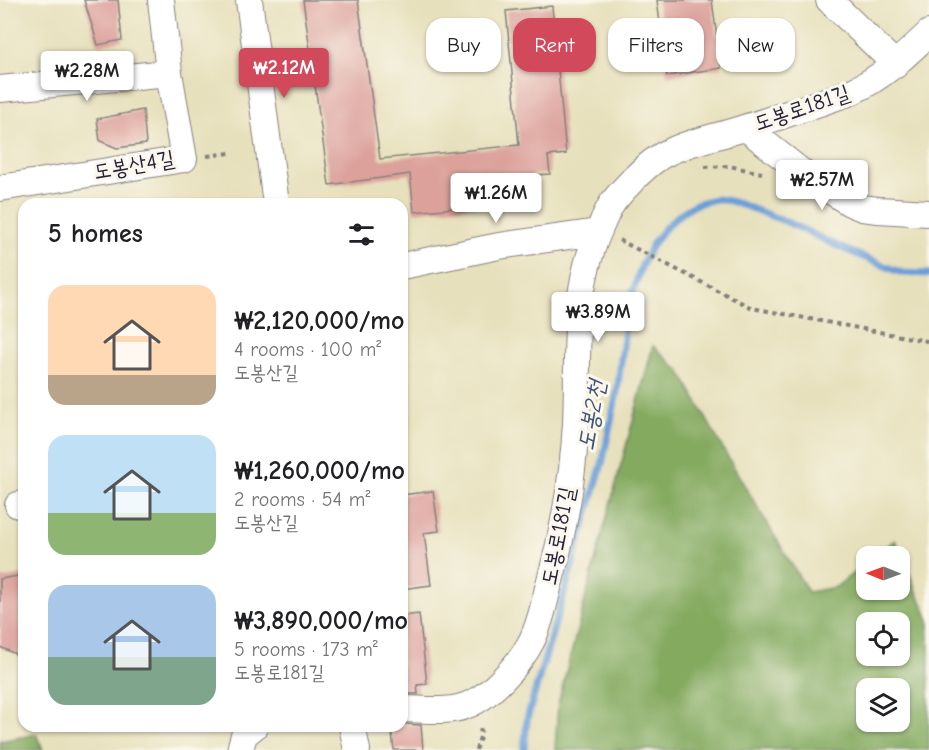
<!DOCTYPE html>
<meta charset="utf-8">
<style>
:root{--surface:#fff;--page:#f6f6f6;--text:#202124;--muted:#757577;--accent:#d1495b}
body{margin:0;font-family:"Comic Neue","Poor Story",sans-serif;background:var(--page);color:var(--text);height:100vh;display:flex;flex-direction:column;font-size:22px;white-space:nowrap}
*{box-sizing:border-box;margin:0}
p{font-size:20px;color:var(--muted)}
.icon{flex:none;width:33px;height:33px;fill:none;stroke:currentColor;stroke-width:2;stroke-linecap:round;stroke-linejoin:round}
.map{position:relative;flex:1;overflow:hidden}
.panel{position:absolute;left:18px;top:198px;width:390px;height:534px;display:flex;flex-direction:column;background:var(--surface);border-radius:18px;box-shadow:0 2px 4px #0004}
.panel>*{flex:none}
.guide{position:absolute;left:426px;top:18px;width:412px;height:54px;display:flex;gap:12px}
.needle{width:39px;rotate:271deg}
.tools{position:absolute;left:856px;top:546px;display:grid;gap:12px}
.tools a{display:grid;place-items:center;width:54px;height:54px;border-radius:12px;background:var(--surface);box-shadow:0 2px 4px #0004;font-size:30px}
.price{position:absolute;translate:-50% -51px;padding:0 14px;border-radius:6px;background:#fff;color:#222;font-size:20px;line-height:39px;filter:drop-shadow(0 2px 3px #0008)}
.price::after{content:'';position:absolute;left:50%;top:36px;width:18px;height:14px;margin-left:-9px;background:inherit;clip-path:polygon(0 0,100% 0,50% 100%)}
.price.selected{background:var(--accent);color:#fff}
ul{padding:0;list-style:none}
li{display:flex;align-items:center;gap:18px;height:150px;padding:0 30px}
li span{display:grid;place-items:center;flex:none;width:168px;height:120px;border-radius:18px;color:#555}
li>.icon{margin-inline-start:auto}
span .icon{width:72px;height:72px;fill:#fffc;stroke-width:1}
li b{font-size:26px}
h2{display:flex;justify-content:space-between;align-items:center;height:72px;padding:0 30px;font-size:26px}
.tag{padding:0 21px;border-radius:18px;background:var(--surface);box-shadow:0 2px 4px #0004;font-size:21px;line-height:54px}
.tag.selected{background:var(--accent);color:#fff}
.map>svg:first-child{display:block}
.forest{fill:#84aa60;stroke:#53664e;stroke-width:1.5;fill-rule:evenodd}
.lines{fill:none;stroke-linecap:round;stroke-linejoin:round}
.stream{stroke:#6c9fd7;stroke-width:7}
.building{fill:#dca19b}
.minor-casing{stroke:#84817c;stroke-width:28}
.path{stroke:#84817c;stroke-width:4;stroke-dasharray:4.5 4.5;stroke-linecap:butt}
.minor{stroke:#fff;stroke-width:26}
.labels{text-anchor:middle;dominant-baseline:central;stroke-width:6;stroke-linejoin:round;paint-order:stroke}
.street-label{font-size:22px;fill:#22223b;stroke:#fbf7ec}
.water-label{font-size:24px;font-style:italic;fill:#405479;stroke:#fbf7ec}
</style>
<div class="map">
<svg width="929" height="750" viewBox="0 0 929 750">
<rect width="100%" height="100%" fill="#fbf7ec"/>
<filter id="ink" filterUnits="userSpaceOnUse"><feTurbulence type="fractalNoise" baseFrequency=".0167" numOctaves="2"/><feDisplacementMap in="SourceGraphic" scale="12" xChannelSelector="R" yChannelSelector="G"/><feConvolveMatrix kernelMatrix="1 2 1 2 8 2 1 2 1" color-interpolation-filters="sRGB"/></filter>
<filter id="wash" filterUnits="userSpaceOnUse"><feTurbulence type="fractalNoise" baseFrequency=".008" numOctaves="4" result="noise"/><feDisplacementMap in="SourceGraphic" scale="24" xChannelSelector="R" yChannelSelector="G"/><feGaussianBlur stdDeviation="1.35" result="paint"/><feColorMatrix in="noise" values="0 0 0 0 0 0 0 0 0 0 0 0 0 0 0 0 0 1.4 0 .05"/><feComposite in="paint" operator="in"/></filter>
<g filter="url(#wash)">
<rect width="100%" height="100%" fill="#e7e0bc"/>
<path class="forest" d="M653,346L680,371L727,456L808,592L836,587L867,562V590H900V556H874L895,540L929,620V750H555L558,704L594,565ZM867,622H900V656H867ZM867,688H900V722H867Z
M36,734L43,750H0V739L1,741Z"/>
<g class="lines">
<path class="stream" d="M524,750L527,719L602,464L617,392L627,314L633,291L642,265L653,243L667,226L680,214L696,204L715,199L726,200L740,204L787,222L844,249L902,273L929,274"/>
</g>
<g id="blocks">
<path class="building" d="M84,0H118L122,40L98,45Z
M303,0H358L380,159L519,145L506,11L552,6L566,154L548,156L550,174L533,175L536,200L414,212L410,174L329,185Z
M657,0H712L721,68L667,76Z
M143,110L146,144L117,148L100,141L97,119Z
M433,491L439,531L424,533L431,585L402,589V495Z
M24,575V658L0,647V579Z
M419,614L427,684L417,685L418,694H402V616Z
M402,724L421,725L423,750H394L391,726H402Z"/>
</g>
</g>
<g filter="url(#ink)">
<use href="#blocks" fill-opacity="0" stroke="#84817c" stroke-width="1.5"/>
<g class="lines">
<g class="minor-casing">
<path id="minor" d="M249,0L276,204
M829,0L896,65
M0,89L169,73
M746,128L808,177L850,203L862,208L878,210L929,213
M0,188L184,159L169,73L161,0
M402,266L499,246L598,232
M18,505L24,504
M402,709C422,709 446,713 465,706C489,698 521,663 532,640C540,624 544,605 548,588C563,535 573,479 576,423C579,357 571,299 597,235C602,224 606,212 613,202C624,188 643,168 658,158C681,143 718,137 744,128C780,117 816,104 851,92C882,78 905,56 929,33
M352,726L357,750
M240,750L244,735L255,726"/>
</g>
<path class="path" d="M207,156L230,153
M705,167L729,166L762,173
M619,240L752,308L927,341L929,343
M476,750L480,737L481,724"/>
<use href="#minor" class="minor"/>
</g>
</g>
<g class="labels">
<g class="street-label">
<text transform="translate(802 108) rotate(-19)">도봉로181길</text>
<text transform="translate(134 165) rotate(-10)">도봉산4길</text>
<text transform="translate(558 536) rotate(-79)">도봉로181길</text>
</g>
<g class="water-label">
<text transform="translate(591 415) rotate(-80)">도봉2천</text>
</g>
</g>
</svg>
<div class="tools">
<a><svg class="needle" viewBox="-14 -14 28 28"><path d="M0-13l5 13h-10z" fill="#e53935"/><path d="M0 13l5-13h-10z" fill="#757577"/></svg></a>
<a><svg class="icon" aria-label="locate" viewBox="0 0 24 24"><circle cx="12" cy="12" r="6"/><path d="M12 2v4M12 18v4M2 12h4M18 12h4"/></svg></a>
<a><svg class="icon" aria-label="layers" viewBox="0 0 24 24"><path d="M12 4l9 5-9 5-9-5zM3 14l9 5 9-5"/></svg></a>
</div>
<b class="price selected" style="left:284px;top:99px">₩2.12M</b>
<b class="price" style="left:87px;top:102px">₩2.28M</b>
<b class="price" style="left:822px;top:211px">₩2.57M</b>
<b class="price" style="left:496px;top:224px">₩1.26M</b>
<b class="price" style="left:598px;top:343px">₩3.89M</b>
<div class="guide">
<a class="tag">Buy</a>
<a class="tag selected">Rent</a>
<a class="tag">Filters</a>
<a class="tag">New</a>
</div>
<section class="panel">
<h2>5 homes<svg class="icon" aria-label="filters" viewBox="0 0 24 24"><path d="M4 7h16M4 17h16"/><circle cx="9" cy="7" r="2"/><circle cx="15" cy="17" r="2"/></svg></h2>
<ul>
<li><span style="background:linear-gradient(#ffd9b3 75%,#b9a48a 0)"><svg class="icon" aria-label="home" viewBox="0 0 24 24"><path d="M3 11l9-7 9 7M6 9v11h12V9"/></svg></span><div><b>₩2,120,000/mo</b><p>4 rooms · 100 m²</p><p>도봉산길</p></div></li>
<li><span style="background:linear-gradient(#bfe0f5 65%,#8fb573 0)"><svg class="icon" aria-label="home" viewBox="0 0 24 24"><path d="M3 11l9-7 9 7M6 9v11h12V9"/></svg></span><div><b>₩1,260,000/mo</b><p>2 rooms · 54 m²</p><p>도봉산길</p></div></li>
<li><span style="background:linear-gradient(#a9c7e8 60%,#7fa58c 0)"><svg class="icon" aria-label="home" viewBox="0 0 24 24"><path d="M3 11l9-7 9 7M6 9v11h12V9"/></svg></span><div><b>₩3,890,000/mo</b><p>5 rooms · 173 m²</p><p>도봉로181길</p></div></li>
</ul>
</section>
</div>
